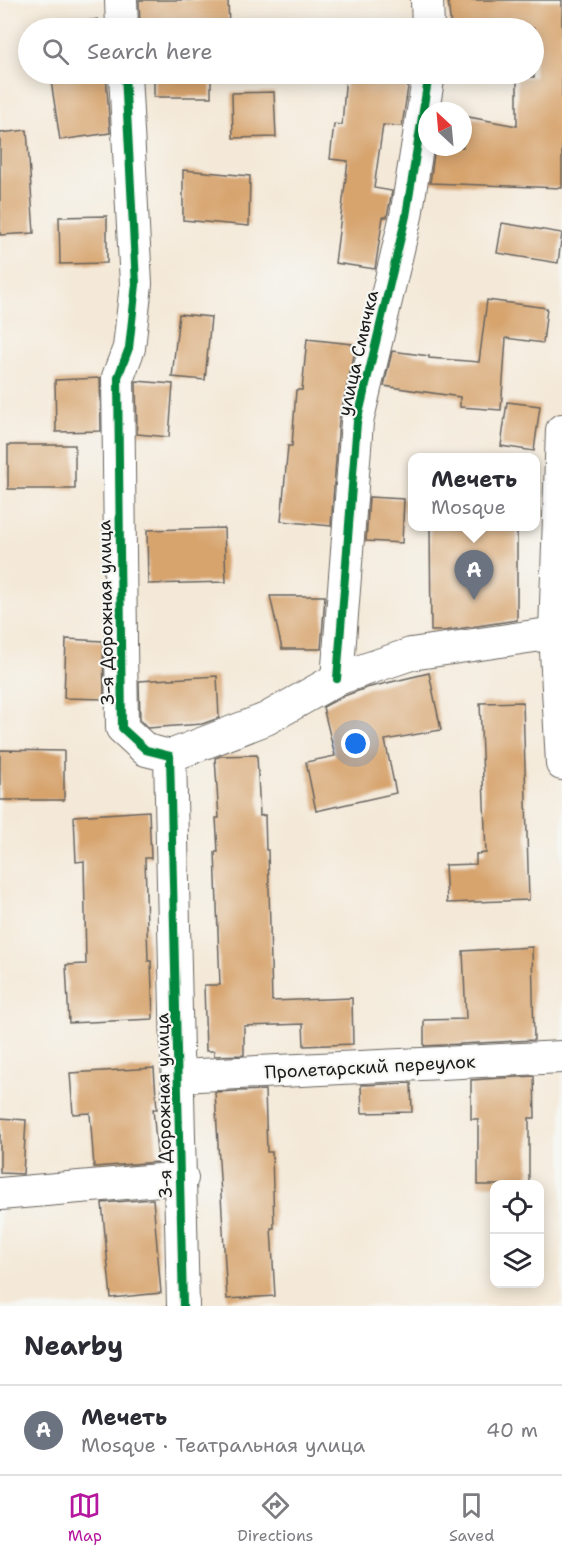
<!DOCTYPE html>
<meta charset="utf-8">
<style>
body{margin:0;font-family:"Shantell Sans",sans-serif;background:#f7f7f7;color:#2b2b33}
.controls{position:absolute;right:18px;bottom:18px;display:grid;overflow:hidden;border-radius:12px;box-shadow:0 3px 15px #0003}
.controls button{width:54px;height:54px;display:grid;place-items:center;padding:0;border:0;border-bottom:2px solid #e1e1e2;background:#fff;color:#2b2b33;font:30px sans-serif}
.compass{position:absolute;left:418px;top:102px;width:54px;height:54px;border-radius:50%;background:#fff;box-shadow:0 3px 15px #0003;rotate:334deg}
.you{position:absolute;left:356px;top:744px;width:21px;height:21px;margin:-15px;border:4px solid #fff;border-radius:50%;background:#1a73e8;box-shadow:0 0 0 9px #1a73e833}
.badge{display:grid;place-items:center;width:39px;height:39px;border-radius:50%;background:#b5179e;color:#fff;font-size:20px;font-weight:700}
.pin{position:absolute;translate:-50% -50px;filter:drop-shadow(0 2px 3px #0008)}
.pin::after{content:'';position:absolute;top:32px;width:21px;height:18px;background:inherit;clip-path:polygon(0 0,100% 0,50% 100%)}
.popup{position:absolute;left:408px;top:453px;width:132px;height:78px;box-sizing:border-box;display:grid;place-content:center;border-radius:12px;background:#fff;filter:drop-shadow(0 2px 4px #0005);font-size:20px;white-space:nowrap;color:#7c7c81}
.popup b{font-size:22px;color:#2b2b33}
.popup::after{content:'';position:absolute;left:50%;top:100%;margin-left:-12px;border:12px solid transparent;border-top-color:#fff}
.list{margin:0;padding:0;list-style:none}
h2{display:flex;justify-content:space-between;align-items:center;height:78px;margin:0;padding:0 24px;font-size:26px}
h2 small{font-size:20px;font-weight:400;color:#7c7c81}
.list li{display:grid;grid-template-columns:39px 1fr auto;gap:18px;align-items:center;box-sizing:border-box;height:90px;padding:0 24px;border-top:2px solid #e1e1e2}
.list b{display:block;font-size:22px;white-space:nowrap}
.list p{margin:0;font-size:20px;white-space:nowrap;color:#7c7c81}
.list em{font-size:20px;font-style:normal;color:#7c7c81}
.icon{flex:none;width:33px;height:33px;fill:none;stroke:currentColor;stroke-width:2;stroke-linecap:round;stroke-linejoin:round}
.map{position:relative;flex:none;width:562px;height:1306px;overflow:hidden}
.search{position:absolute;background:#fff;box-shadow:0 3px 15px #0003;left:18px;right:18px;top:18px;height:66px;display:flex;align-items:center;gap:15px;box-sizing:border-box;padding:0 21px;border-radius:33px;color:#7c7c81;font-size:22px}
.sheet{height:168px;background:#fff}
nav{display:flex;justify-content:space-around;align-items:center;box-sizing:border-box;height:84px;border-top:2px solid #e1e1e2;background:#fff;font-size:16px;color:#7c7c81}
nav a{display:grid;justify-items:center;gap:3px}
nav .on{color:#b5179e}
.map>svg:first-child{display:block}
.building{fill:#d7a46e}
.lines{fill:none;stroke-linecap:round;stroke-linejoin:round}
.minor-casing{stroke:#68645e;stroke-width:34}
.minor{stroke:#fff;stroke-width:32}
.cycleway-casing{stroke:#f6f6f2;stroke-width:11}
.cycleway{stroke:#00873e;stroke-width:8}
.labels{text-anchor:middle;stroke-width:4.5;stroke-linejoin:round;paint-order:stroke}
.street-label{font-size:18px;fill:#1c1c1c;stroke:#f6f6f2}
</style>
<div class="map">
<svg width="562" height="1306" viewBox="0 0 562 1306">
<rect width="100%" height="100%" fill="#f6f6f2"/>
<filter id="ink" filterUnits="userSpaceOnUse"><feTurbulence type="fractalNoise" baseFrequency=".0167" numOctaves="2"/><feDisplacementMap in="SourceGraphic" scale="12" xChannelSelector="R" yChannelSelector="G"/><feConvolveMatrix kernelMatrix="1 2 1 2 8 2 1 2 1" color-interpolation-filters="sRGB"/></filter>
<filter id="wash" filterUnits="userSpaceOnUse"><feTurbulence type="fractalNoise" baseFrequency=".008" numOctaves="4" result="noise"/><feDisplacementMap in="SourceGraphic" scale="24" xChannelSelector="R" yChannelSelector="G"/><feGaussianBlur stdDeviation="1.35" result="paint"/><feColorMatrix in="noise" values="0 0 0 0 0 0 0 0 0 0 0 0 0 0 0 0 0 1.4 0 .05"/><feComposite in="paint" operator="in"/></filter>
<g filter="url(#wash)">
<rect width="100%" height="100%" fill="#f4e9d8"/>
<g id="blocks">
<!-- building -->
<g class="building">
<path d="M139,0h89l1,28h-89z"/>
<path d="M448,0h114v188l-132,-5 5,-36h28v-31l54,10v-49h17v-49h-83z"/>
<path d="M98,19l2,9h-56v-1z"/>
<path d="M50,74h56l4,59 -50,7z"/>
<rect x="154" y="74" width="57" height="23"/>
<path d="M346,74h64l-8,52 -19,-1 -9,63 18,3 -5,26h-4l-8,52 -40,-6 13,-102 -18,-2 4,-35 8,1z"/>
<path d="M274,92l2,45 -43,1 -1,-45z"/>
<path d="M27,130l7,103 -34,2v-102z"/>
<path d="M183,170l67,6 -1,50 -66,-6z"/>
<path d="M107,216v47l-47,1 -1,-47z"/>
<path d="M502,223l60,10 -4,30 -61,-10z"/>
<path d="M487,300l60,8 -4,35 -37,-5 -5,72 -41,-3v-10l-76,-11 8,-35 37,5v2l50,4z"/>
<path d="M179,314l32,3 -6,63 -33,-3z"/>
<path d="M307,339l45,5v2l4,1 -17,73 -8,106 -50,-5 7,-75h4l4,-56h6z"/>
<path d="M100,378l1,53 -45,1 -1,-52z"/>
<path d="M136,381l37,3 -4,53 -32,-3z"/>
<path d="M507,402l33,4 -6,45 -33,-5z"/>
<rect x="8" y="445" width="67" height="44"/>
<path d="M369,497l35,2 -2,44 -36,-2z"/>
<path d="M430,526h87v94l-73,11h-13z"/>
<path d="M224,528l2,54 -78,2 -1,-54z"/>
<path d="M270,596h55l-4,53h-39z"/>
<path d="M66,639l37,2 1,58 -40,-1z"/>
<path d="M429,673l12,57 -56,10 11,53 -80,18 -10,-49 29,-6 -12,-49 21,-11 22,-8z"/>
<path d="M217,676l2,42 -17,6 -54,4 -8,-8 -1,-39z"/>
<path d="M523,702l6,198 -82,3 -2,-38 31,-1v-10l10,-1 -6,-150z"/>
<path d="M0,750l64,1v49h-64z"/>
<path d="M257,755l3,61 5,-1 1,35h2l4,151 80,-3 1,46 -49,2 -1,-22 -59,2v29l-30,1v-5h-8l-2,-66h16l-5,-133h3l-2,-34h3l-4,-60 6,-2z"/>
<path d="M149,811l2,47h-6l3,103h3l2,58 -84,4 -3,-58 20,-1 -2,-103 -8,1 -2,-46z"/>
<path d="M532,947l2,93 -110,6v-26l42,-1 -3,-68z"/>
<path d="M154,1068l3,41h-4l5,53 -64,5 -4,-54 -17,1 -3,-41z"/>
<path d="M534,1076l1,42h-6v67h-51v-66h-7v-39z"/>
<path d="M411,1083l1,29 -50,1 -1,-28z"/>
<path d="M265,1090l2,62h5l2,76h-3l4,68 -48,3 -12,-207z"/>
<path d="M0,1118l26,2 -3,54 -23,-1z"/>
<path d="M153,1199l8,94 -50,5 -9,-95z"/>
</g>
</g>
</g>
<g filter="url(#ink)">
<use href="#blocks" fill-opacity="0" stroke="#68645e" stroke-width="1.5"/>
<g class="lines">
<!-- minor casing -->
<g class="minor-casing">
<g id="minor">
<path d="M121,0l1,28"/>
<path d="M427,0l1,28"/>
<path d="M125,74l11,210 -7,64 -11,29 4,351 24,22 24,6 13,550"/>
<path d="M562,430l-7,202 7,132"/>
<path d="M337,679l20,-257 49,-206 23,-142"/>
<path d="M170,756l96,-37 71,-40 74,-25 151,-22"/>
<path d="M179,1076l383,-19"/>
<path d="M0,1194l182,-16"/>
</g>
</g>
<!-- minor -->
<use href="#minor" class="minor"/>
<!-- cycleway casing -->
<g class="cycleway-casing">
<g id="cycleway">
<path d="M125,74l11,210 -7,64 -11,29 4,351 24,22 24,6 13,550"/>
<path d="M337,679l20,-257 49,-206 23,-142"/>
</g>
</g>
<!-- cycleway -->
<use href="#cycleway" class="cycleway"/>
</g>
</g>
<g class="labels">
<!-- street labels -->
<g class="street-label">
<text transform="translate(358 353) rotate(-77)" y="6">улица Смычка</text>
<text transform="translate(106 613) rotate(-91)" y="6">3-я Дорожная улица</text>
<text transform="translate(370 1067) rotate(-3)" y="6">Пролетарский переулок</text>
<text transform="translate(164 1106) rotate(-91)" y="6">3-я Дорожная улица</text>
</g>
</g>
</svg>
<div class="controls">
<button><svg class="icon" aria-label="locate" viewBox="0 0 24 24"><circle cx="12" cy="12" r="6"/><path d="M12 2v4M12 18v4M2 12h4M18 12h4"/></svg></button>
<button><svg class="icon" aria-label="layers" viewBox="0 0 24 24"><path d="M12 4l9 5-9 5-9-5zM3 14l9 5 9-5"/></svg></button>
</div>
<svg class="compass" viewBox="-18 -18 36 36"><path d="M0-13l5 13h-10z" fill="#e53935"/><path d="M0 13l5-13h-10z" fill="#7c7c81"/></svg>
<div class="you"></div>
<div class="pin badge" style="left:474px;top:600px;background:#6b7280">A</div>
<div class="popup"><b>Мечеть</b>Mosque</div>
<div class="search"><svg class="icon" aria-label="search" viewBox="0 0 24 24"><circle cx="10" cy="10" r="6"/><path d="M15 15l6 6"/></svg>Search here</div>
</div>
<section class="sheet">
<h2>Nearby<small></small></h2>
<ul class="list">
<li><span class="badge" style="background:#6b7280">A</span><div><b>Мечеть</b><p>Mosque · Театральная улица</p></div><em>40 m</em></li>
</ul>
</section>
<nav>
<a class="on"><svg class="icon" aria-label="map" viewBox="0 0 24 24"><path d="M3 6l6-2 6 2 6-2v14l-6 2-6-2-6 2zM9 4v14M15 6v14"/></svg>Map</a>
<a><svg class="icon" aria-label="directions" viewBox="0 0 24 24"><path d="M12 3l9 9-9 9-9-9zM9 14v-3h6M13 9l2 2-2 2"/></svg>Directions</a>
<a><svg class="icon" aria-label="saved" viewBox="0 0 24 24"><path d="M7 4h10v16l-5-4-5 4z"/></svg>Saved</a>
</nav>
